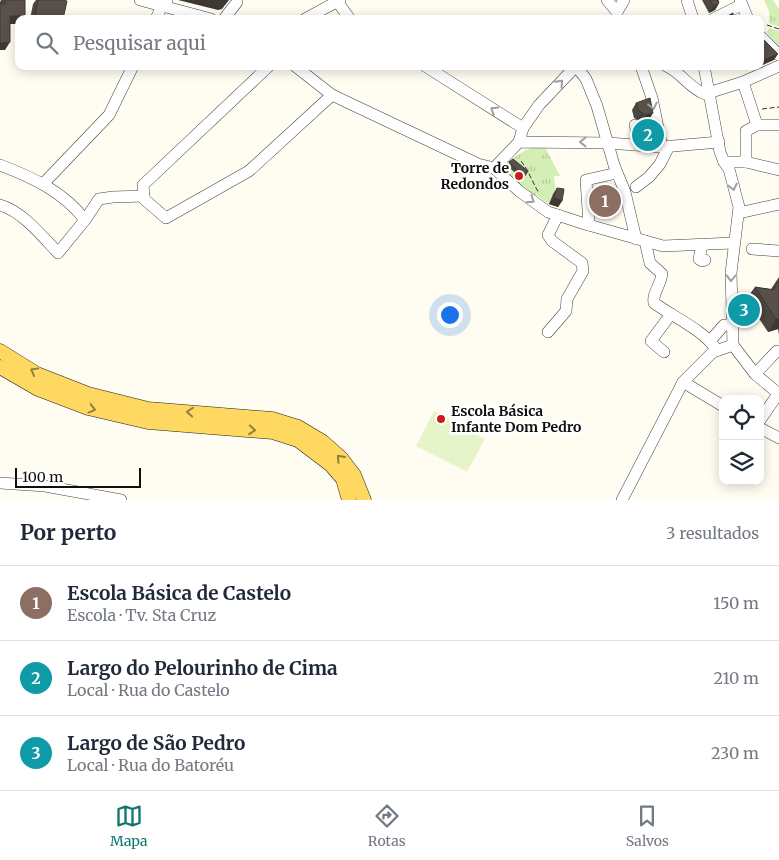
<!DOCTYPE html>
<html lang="pt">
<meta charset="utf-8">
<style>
body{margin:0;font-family:Merriweather,serif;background:#f6f6f7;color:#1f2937}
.controls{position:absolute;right:15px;bottom:15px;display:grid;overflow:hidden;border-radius:10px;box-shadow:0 2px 12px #0003}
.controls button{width:45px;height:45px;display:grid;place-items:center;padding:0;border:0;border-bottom:1px solid #e0e1e3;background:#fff;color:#1f2937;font:25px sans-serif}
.scale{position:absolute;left:15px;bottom:12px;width:126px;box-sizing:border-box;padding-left:5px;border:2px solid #0f0f0f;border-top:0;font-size:14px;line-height:18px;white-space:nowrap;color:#0f0f0f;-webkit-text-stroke:4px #fff;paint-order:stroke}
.you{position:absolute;left:449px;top:314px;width:18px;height:18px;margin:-12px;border:4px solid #fff;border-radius:50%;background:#1a73e8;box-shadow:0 0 0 8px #1a73e833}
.badge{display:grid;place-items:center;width:32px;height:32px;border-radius:50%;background:#0f766e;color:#fff;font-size:16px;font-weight:700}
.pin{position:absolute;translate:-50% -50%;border:2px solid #fff;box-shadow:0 1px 5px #0006}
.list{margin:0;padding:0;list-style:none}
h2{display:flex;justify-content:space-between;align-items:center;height:65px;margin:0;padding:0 20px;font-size:21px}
h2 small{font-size:16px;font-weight:400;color:#747a83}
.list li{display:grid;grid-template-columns:32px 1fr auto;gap:15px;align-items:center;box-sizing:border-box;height:75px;padding:0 20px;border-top:1px solid #e0e1e3}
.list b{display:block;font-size:19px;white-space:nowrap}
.list p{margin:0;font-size:16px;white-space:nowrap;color:#747a83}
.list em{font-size:16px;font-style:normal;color:#747a83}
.icon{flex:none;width:28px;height:28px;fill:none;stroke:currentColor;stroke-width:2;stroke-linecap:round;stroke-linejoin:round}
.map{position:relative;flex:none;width:779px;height:500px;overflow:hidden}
.search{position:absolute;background:#fff;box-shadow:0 2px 12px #0003;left:15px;right:15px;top:15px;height:55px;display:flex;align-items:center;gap:12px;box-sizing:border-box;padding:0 18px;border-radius:10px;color:#747a83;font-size:19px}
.sheet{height:290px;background:#fff}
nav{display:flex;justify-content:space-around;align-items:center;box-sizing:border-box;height:70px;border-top:1px solid #e0e1e3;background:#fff;font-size:14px;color:#747a83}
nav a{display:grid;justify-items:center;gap:2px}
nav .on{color:#0f766e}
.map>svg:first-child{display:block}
.grass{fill:url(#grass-tufts)}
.pitch{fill:#e6f5c9}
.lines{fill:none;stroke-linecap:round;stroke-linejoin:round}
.minor-casing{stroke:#424242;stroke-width:12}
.major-casing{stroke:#202020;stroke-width:15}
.path{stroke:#313131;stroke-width:1;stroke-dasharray:5 2.5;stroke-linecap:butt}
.minor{stroke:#fff;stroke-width:11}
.major{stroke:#ffd861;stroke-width:14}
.wall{fill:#4d4540}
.shaded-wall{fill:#3e3834}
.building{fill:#59504a;stroke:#3e3834}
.oneway{stroke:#9f9f9f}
.oneway2{stroke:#937e3c}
.poi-dot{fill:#cf1720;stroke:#fff;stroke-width:2}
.labels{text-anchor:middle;stroke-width:5;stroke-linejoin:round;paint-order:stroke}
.poi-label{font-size:14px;font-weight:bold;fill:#0f0f0f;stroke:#fff;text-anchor:end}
</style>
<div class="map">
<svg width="779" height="500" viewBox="0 0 779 500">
<defs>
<pattern id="grass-tufts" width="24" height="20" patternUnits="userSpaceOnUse" patternTransform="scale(1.25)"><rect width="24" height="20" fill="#d3efb6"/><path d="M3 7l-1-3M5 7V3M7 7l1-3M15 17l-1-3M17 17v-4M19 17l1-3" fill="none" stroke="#b4cc9b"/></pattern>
</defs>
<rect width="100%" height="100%" fill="#fffcf1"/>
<!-- grass -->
<g class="grass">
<path d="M764,0h9l6,9v18l-10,-4v-12z"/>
<path d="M769,28l10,3v16l-12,-14z"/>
<path d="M544,145l16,31h-6l2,19 -3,-1 -4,10 -13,-9 -1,1 -26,-21 -3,-4 1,-6c10,-12 21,-17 37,-20z"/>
</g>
<!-- pitch -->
<path class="pitch" d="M434,411l51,28 -18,33 -51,-26z"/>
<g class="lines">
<!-- minor casing -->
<g class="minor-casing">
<g id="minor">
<path d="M140,0l71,19"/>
<path d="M336,0l14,19"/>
<path d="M607,0l10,12"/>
<path d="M687,0l6,19"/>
<path d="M740,0l8,19"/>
<path d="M156,19l6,-14 5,-4"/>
<path d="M224,19l13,-17v-2"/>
<path d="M305,19l35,-19"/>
<path d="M617,19v-7l7,-12"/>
<path d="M713,19l28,-14"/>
<path d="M760,36l19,19"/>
<path d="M269,66l-126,119 1,14 22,19 83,-47 83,-76"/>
<path d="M295,66l37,29 146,69 16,4 25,23 29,21 37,12 78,22 70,-3"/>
<path d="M425,66l98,62 -4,14"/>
<path d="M576,66l10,13 11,27 17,59 11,27 11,47"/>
<path d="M641,66l11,32 10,49"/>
<path d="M666,66c15,6 23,22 39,28l38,-12 36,-16"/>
<path d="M704,66l16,86 4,10 5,7 10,38 -8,66 2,72 22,29 24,20"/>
<path d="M743,82l14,43"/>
<path d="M635,125l5,19"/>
<path d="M523,128l16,-23 37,-39"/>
<path d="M724,162h22l33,8"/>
<path d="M746,162v-31l11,-6h22"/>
<path d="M0,165c32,12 64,27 85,55l-27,33c-15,-16 -36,-42 -58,-48"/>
<path d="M494,168l25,-26 89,1 54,4 57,-5"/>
<path d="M43,184l66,-69 24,-49"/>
<path d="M636,187l13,-10 11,-13 9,-18"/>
<path d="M739,213l40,-9"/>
<path d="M85,220l14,-21 14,-2 31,-1"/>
<path d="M589,225l-3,-45 31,-7"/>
<path d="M645,241l5,22 12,11c-1,10 -10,20 -8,29 21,15 48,26 63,47"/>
<path d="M702,245l-3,14 3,2 3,-1"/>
<path d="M752,249l27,2"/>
<path d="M548,332l18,-21 1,-12 16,-28 -1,-8 -30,-22 -4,-6 10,-20"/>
<path d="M710,341l14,-16h8"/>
<path d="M664,352l-13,-11 20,-27"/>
<path d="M755,374l22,-23h2"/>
<path d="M683,382l40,24"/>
<path d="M760,420l18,-26"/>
<path d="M760,428l19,10"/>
<path d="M0,483l45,3 76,14"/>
<path d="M622,500l61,-118 30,-30 20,-7"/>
</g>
</g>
<!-- major casing -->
<g class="major-casing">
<g id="major">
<path d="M0,351l37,23 51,20 60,15 124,10 26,8 25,15 18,16 13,17 10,25"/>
<path d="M0,367l38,22 50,19 60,14 125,10 25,8 33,25 12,14 6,21"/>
</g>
</g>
<!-- path -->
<g class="path">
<path d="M767,25l12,4"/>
<path d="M762,109l17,-2"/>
<path d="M521,161c8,10 11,21 18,32"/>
</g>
<!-- minor -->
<use href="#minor" class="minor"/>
<!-- major -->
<use href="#major" class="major"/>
</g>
<!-- wall -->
<g class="wall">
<path d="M1,0h24l-6,24h-9l-5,26h-5v-48z"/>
<path d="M36,0h25l2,19h-33l3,-15z"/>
<path d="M702,0h16l1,3 -4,7 -6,3z"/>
<path d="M636,103l17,10 -4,6 -7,3 -8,-4 -2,-8z"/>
<path d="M509,162l19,9 -6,9 -15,-15z"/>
<path d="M557,188l5,13 -4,6 -9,-3 4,-10z"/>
<path d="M779,277v58l-1,-6 -10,3 -22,-33 9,-12 16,2z"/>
</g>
<!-- shaded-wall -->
<g class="shaded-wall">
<path d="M178,0h51l-7,9 -4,1z"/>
<path d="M719,3l-4,7 -6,3 5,-7z"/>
<path d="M35,15l18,4h-21z"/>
<path d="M10,16h15l-2,3h-4v5h-15z"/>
<path d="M10,42l-5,8h-5v-7z"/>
<path d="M778,54l-4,6 -14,6v-6z"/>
<path d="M653,113l-4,6 -7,3 4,-7z"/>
<path d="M554,197l8,4 -4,6 -9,-3z"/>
<path d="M776,319h3v8l-1,2 -10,3z"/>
</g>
<!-- building -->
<g class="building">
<path d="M5,0h20v16h-15v26l-10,1v-39h5z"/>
<path d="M38,0h23l6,1 -4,18h-10l-18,-4z"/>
<path d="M710,0h8l1,3 -5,3z"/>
<path d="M733,13v6h-11z"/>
<path d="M760,36l18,18 -14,6h-4z"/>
<path d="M650,98l3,15 -7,2 -7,-4 -3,-8z"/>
<path d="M513,159l15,12 -4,6 -15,-15z"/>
<path d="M557,188l7,1 -2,12 -8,-4z"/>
<path d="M777,283h2v36h-3l-21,-32 19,3z"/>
</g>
<!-- one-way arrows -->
<defs><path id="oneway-chevron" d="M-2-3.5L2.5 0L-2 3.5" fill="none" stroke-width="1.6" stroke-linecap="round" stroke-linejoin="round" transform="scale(1.25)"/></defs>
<g class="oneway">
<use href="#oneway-chevron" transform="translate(560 83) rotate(-47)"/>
<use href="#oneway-chevron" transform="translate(653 106) rotate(78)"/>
<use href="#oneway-chevron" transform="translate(494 110) rotate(-148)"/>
<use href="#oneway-chevron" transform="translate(583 142) rotate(-180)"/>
<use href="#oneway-chevron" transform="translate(733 187) rotate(77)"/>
<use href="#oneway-chevron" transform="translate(531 200) rotate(35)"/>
<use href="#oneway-chevron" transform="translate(731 278) rotate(91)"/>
</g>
<g class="oneway2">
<use href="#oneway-chevron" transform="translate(34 371) rotate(-151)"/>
<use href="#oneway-chevron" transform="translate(92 409) rotate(15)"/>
<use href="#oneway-chevron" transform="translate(190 412) rotate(-175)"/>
<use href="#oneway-chevron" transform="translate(252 430) rotate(5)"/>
<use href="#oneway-chevron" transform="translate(340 458) rotate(-132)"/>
</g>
<!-- markers -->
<g class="poi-dot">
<circle cx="519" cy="176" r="5"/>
<circle cx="441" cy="419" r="5"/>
</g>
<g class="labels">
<!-- poi labels -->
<g class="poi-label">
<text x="509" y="173">Torre de<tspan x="509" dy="16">Redondos</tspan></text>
<text x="451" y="416" text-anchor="start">Escola Básica<tspan x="451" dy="16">Infante Dom Pedro</tspan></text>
</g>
</g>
</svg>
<div class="controls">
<button><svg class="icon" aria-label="locate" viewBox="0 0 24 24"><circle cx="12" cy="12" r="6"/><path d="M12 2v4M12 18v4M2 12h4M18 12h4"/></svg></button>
<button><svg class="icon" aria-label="layers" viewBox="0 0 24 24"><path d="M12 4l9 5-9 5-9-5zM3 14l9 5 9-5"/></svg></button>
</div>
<div class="scale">100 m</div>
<div class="you"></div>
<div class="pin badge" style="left:605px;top:201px;background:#8d6e63">1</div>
<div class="pin badge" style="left:648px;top:135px;background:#0f9aa8">2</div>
<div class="pin badge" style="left:744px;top:310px;background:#0f9aa8">3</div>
<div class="search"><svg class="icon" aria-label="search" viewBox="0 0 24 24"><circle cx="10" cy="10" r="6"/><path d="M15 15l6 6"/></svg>Pesquisar aqui</div>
</div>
<section class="sheet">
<h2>Por perto<small>3 resultados</small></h2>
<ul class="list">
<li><span class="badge" style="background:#8d6e63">1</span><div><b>Escola Básica de Castelo</b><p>Escola · Tv. Sta Cruz</p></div><em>150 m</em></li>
<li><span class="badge" style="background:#0f9aa8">2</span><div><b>Largo do Pelourinho de Cima</b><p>Local · Rua do Castelo</p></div><em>210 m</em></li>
<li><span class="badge" style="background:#0f9aa8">3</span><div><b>Largo de São Pedro</b><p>Local · Rua do Batoréu</p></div><em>230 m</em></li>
</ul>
</section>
<nav>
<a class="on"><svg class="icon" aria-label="map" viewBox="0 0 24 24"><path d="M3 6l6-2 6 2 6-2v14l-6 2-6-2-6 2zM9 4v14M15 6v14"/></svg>Mapa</a>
<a><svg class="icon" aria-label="directions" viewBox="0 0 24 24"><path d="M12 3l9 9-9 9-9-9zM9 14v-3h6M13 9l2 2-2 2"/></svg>Rotas</a>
<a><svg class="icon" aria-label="saved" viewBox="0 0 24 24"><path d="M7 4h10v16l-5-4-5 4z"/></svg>Salvos</a>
</nav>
